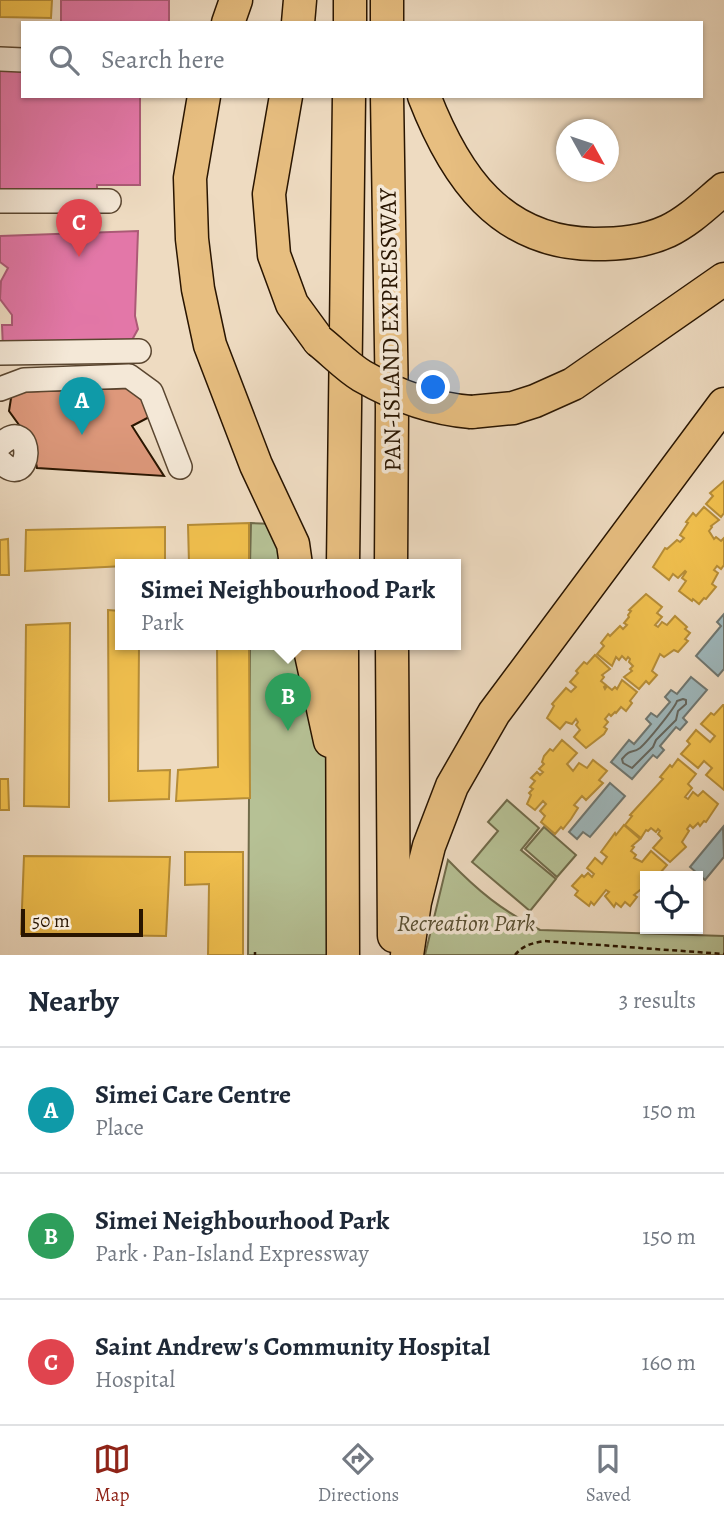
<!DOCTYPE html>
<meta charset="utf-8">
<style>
body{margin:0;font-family:Alegreya,serif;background:#f2f2f3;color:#1f2937}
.controls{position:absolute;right:21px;bottom:21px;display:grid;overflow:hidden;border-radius:0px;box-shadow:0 2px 5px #0004}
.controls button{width:63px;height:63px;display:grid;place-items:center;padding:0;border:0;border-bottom:2px solid #e0e1e3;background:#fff;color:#1f2937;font:35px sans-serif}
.compass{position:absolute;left:556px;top:119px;width:63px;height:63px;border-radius:50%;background:#fff;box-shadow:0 2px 5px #0004;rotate:130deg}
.scale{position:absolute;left:21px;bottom:18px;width:122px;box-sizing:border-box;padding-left:7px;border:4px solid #291500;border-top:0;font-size:19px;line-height:24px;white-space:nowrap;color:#291500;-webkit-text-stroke:5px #f4e8d7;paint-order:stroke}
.you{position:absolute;left:434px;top:388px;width:24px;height:24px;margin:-18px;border:5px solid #fff;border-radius:50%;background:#1a73e8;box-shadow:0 0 0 10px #1a73e833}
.badge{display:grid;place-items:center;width:46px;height:46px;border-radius:50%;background:#8f2418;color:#fff;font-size:23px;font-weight:700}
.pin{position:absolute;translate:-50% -58px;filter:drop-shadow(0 2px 4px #0008)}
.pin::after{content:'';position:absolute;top:37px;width:24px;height:21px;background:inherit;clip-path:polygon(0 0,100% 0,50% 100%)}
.popup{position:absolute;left:115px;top:559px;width:346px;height:91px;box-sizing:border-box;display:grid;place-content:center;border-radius:0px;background:#fff;filter:drop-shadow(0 2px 5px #0005);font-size:23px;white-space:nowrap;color:#747a83}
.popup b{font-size:26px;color:#1f2937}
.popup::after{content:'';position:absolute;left:50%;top:100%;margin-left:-14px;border:14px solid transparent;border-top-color:#fff}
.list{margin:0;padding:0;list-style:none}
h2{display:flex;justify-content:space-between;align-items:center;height:91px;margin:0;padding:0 28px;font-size:30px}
h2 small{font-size:23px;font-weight:400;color:#747a83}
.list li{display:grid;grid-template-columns:46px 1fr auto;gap:21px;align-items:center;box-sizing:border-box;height:126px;padding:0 28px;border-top:2px solid #e0e1e3}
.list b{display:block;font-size:26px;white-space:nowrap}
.list p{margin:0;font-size:23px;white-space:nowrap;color:#747a83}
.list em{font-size:23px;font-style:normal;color:#747a83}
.icon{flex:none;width:38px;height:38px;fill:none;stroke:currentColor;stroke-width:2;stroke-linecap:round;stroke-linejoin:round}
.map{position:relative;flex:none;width:724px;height:955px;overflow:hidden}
.search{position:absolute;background:#fff;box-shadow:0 2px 5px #0004;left:21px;right:21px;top:21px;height:77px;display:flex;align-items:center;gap:18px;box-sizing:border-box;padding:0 24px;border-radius:0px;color:#747a83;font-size:26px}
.sheet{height:469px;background:#fff}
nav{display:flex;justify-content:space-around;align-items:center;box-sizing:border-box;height:98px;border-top:2px solid #e0e1e3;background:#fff;font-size:19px;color:#747a83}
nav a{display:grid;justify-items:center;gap:4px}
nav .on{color:#8f2418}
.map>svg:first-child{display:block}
.green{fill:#b6c195;stroke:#706b4a;stroke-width:2}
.water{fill:#9eb8bd;stroke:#6f7771;stroke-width:2}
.homes{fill:#f2c14e;stroke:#b68d37;stroke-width:2}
.health{fill:#e377a8;stroke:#ab5a76;stroke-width:2}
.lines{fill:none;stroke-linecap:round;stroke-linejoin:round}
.shore{stroke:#64665e;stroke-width:2}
.building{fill:#dd987b;stroke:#291500;stroke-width:2}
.minor-casing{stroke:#5a4630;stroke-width:26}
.highway-casing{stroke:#291500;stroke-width:35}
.path{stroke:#291500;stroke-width:2.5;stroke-dasharray:5 3.5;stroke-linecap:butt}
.minor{stroke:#f4e8d7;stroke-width:23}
.highway{stroke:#e7be80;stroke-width:32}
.highway-bridge-casing{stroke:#291500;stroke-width:35;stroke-linecap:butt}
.highway-bridge{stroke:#e7be80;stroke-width:32}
.labels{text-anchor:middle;stroke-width:7;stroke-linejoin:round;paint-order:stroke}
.street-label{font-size:24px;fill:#291500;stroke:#f4e8d7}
.park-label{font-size:24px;font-style:italic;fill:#5a5134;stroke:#f4e8d7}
</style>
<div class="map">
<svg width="724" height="955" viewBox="0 0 724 955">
<rect width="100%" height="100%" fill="#eedbc1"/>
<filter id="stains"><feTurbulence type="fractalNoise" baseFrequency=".00286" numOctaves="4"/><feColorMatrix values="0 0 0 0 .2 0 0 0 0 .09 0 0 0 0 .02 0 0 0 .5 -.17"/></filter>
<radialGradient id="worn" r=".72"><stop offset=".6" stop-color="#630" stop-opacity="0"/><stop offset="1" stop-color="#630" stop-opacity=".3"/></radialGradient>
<!-- green -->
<g class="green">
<path d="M251,523l23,1 12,41h-36z"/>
<path d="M250,645h58l22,99 11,211h-93z"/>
<path d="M507,800l32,28 -18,22 35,29 -26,32 -58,-49 26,-31 -10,-9z"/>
<path d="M544,827l32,28 -19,22 -32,-28z"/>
<path d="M448,860c30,31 53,50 92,70l184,6v19h-299z"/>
</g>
<!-- water -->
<g class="water">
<path d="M724,614v55l-6,7 -22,-20 25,-30 -4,-4z"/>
<path d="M691,677l16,13 -24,28 4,4 -7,8 -4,-3 -16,19 4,4 -7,8 -4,-3 -21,24 -21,-17 18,-22 5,4 17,-20 -5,-5 5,-6 6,4 13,-15 -5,-5 6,-7 6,4z"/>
<path d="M610,783l15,13 -35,41 -7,-5 -6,7 -8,-7z"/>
<path d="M723,827l1,30 -19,23 -15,-13z"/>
</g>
<!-- homes -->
<g class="homes">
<path d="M0,0h52l-1,18 -51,-1z"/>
<path d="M724,481v32l-3,4 -15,-13 7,-8 -3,-3z"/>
<path d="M704,507l15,13 -8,6 1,1 -3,4 5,8 2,-2 5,4 3,-3v27l-3,4 -4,-3 -3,4 4,3 -6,11 4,3 -10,12 -2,-1 -5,6 -6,-5 -1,2 -13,-10 7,-10 -4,-3 4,-6 -1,-1 -7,7 -5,-4 -4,6 -16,-13 12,-19 2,1 10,-9 3,2 4,-4 -4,-3 8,-12 -2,-1 7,-9 3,3z"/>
<path d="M249,523v42h-32v-3l-28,2 -1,-39z"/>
<path d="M165,527v37l-140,7 1,-41z"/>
<path d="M8,539l1,36h-9v-35z"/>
<path d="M646,594l16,13 -5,6 5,4 -7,8 3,2 4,-5 5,3 8,-9 12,11 -2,2 5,4 -5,6 3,2 -10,11 -4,-2 -10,7 -4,-3 -8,17 5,4 -8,9 -3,-3 -7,8 -15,-12 8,-6 -2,-2 3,-3 -4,-4 1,-3 -2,-2 -2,3 -4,-4 -3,4 -3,-3 -4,9 -15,-12 7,-8 -3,-3 7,-9 2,2 10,-10 3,3 4,-4 -3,-2 5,-6 -1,-2 3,-4 -2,-1z"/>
<path d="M108,610l12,1v34h19l-1,126 32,-1 -1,29 -60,2z"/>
<path d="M70,623l-1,184 -45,-1 2,-181z"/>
<path d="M217,645h32l1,153 -74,3 2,-31 40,-3z"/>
<path d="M595,655l15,14 -8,6 2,2 -3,4 5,4 -2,2 1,2 2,-3 5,4 3,-3 2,2 5,-9 15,12 -7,9 2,2 -6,8 -5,-4 -5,6 -1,-1 -4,4 -2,-2 -4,5 3,3 -4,5 3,2 -3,5 -18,14 -12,-11 6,-7 -4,-5 2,-3 -2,-3 -4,5 -6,-2 -6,7 -13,-11 7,-12 -2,-2 14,-16 5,4 5,-5 -6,-5 8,-9 -2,-2 8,-9 3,2z"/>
<path d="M723,705h1v85l-18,-15 6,-7 -8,-7 -6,7 -17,-14 9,-10 -3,-3 9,-11 14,12 5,-6 -14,-12 10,-11 3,2z"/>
<path d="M562,740l15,13 -10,11 6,7 6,-8 8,5 6,-8 14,11 -8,9 4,3 -17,17 -4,-4 -8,9 4,3 -7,11 -8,10 -2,-2 -6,7 -14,-12 4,-6 -5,-5 6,-7 -3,-3 -8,9 -8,-6 4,-9 -2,-2 4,-4 -3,-2 5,-6 -4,-3 6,-6 3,3 3,-3 -4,-3 5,-5 -2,-2 2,-6 6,-7 3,2z"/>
<path d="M678,759l18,15 -8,10 4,4 -7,9 3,2 5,-7 5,4 5,-5 15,13 -12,18 -2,-1 -4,5 -2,-3 -5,5 -3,-3 -3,4 2,2 -7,11 4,5 -16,15 -17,-14 9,-10 -4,-4 2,-3 -2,-2 -2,3 -5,-4 -3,3 -2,-1 -5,8 -16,-13 7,-9 -2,-1 33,-36 -3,-2 10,-12 2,2z"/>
<path d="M0,779h8l1,31h-9z"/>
<path d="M624,825l16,14 -8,7 2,1 -3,4 5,4 -2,3 8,4 9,-11 16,14 -7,8 2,2 -17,1v10l-11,9 3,2 -7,9 -5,-4 -4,5 -5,-4 -2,4 -9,-11 4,-4 -3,-2 -12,15 -3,-3 -2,4 -14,-11 3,-4 -6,-5 10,-11 2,2 4,-4 4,4 2,-3 -7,-6 8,-10 7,6 5,-7 -6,-5 14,-19 1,2z"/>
<path d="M185,852h58v103h-35l1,-71 -24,1z"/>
<path d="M24,856l146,1 -4,79 -145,-2z"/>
</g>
<!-- health -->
<g class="health">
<rect x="61" y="0" width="108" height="23"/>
<path d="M0,71h23v25h127l-10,1v88h-43v12h-97z"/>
<path d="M138,231l-3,85 3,13 -6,11 -18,3 -4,-3 -44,2 -63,7 -1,-24h10v-10l-12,-16 1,-18 7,-13 -8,-6v-26z"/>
</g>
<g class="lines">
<!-- shore -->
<path class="shore" d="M683,699l3,1v4l-8,7 -2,9 -20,20 -3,7 -21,21 -9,-5 -1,-4c9,-11 10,-5 18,-11 7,-6 35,-40 37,-47z"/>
</g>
<!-- building -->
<path class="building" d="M129,388l28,25 -25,13 32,50 -127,-8 -5,-25 -23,-32 3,-19z"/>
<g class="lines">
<!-- minor casing -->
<g class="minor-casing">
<g id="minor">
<path d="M0,59l23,1"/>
<path d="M0,201h109"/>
<path d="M0,353l139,-2"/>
<path d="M0,389l24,-9 105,-4 22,16 29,75"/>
<path d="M0,445c36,-33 33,50 0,16"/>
</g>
</g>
<!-- highway casing -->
<g class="highway-casing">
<g id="highway">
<path d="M387,0v23"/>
<path d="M228,23l8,-23"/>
<path d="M298,23l2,-23"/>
<path d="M350,23v-23"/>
<path d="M204,96l-14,82 2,61 6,50 12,56 46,120 37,79 3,21"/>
<path d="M286,96l-17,98 5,61 18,49 27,37"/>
<path d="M387,96l5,313 -1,156"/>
<path d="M424,96c31,80 76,147 170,148 26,0 50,-2 74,-13 21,-10 38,-27 56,-42"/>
<path d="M471,412l42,-4 22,-7 38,-17 151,-105"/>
<path d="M343,565l6,-469"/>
<path d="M309,645l21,96"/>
<path d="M342,645l1,310"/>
<path d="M392,645l2,291"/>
<path d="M407,955l8,-53 14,-56 23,-60 42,-73 230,-309"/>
</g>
</g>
<!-- path -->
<g class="path">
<path d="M255,955v-3"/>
<path d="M515,955c8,-10 18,-12 29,-14l180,13"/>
</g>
<!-- minor -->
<use href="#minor" class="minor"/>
<!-- highway -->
<use href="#highway" class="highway"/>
<!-- highway-bridge casing -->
<g class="highway-bridge-casing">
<path id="highway-bridge" d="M319,341c14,11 28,26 43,35 33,19 71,33 109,36"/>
</g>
<!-- highway-bridge -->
<use href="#highway-bridge" class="highway-bridge"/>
</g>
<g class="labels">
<!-- street labels -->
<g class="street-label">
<text transform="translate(390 330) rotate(-91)" y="8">PAN-ISLAND EXPRESSWAY</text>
</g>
<!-- park labels -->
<g class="park-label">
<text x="466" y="931">Recreation Park</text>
</g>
</g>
<rect width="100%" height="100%" filter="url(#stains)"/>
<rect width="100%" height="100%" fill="url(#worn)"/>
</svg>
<div class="controls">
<button><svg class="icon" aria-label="locate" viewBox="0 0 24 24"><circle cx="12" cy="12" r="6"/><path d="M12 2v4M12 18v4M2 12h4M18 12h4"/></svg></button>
</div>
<svg class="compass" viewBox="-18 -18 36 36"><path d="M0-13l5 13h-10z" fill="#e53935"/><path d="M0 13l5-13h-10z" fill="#747a83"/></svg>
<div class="scale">50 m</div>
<div class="you"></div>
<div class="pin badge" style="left:82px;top:435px;background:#0f9aa8">A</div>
<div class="pin badge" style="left:288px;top:731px;background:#2e9e5b">B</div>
<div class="popup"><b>Simei Neighbourhood Park</b>Park</div>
<div class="pin badge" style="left:79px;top:257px;background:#e0444e">C</div>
<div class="search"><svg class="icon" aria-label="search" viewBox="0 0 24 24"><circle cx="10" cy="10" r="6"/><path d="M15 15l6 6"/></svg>Search here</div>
</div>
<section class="sheet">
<h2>Nearby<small>3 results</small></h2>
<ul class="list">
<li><span class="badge" style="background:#0f9aa8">A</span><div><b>Simei Care Centre</b><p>Place</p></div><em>150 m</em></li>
<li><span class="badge" style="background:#2e9e5b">B</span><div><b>Simei Neighbourhood Park</b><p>Park · Pan-Island Expressway</p></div><em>150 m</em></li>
<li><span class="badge" style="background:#e0444e">C</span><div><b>Saint Andrew's Community Hospital</b><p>Hospital</p></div><em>160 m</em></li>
</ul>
</section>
<nav>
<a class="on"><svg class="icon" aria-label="map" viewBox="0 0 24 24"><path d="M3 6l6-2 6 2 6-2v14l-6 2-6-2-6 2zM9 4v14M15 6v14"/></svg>Map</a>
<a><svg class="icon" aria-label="directions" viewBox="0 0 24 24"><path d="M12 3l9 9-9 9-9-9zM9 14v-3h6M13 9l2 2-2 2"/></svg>Directions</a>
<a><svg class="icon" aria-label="saved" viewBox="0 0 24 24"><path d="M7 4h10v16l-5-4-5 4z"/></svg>Saved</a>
</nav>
